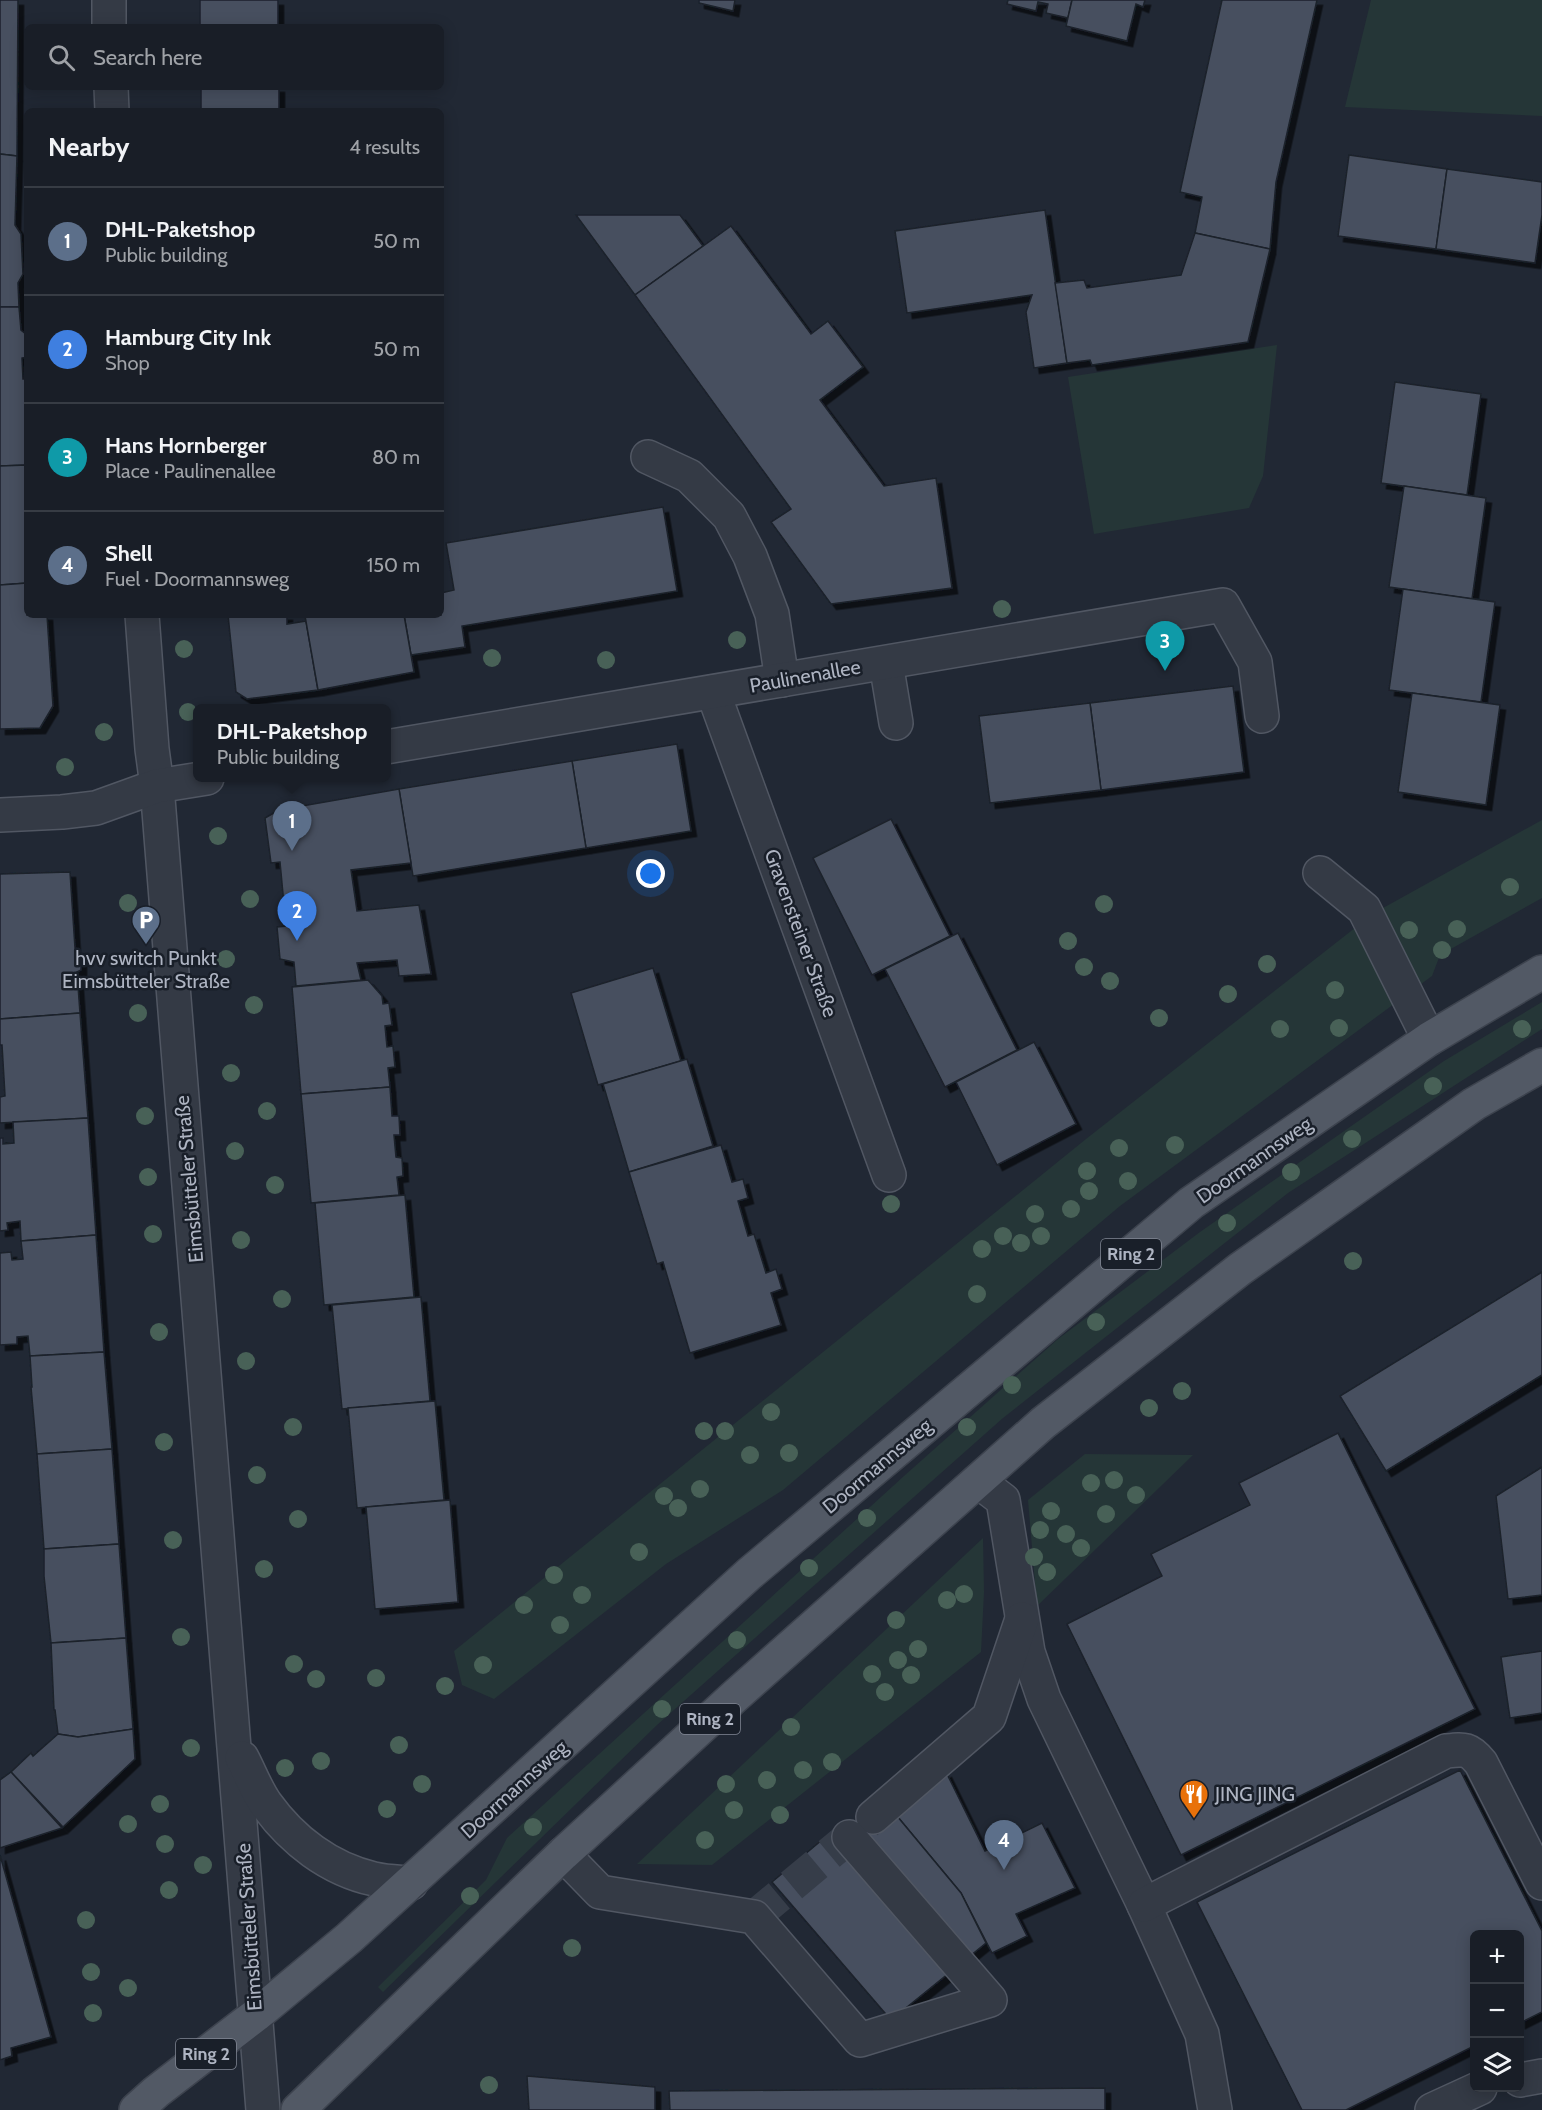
<!DOCTYPE html>
<meta charset="utf-8">
<style>
body{margin:0;font-family:Cabin,sans-serif;background:#262b33;color:#f1f3f6}
.controls{position:absolute;right:18px;bottom:18px;display:grid;overflow:hidden;border-radius:9px;box-shadow:0 3px 15px #0003}
.controls button{width:54px;height:54px;display:grid;place-items:center;padding:0;border:0;border-bottom:2px solid #373c44;background:#191e27;color:#f1f3f6;font:30px sans-serif}
.you{position:absolute;left:651px;top:874px;width:21px;height:21px;margin:-15px;border:4px solid #fff;border-radius:50%;background:#1a73e8;box-shadow:0 0 0 9px #1a73e833}
.badge{display:grid;place-items:center;width:39px;height:39px;border-radius:50%;background:#0b8043;color:#fff;font-size:20px;font-weight:700}
.pin{position:absolute;translate:-50% -50px;filter:drop-shadow(0 2px 3px #0008)}
.pin::after{content:'';position:absolute;top:32px;width:21px;height:18px;background:inherit;clip-path:polygon(0 0,100% 0,50% 100%)}
.popup{position:absolute;left:193px;top:704px;width:198px;height:78px;box-sizing:border-box;display:grid;place-content:center;border-radius:9px;background:#191e27;filter:drop-shadow(0 2px 4px #0005);font-size:20px;white-space:nowrap;color:#9fa2a7}
.popup b{font-size:22px;color:#f1f3f6}
.popup::after{content:'';position:absolute;left:50%;top:100%;margin-left:-12px;border:12px solid transparent;border-top-color:#191e27}
.list{margin:0;padding:0;list-style:none}
h2{display:flex;justify-content:space-between;align-items:center;height:78px;margin:0;padding:0 24px;font-size:26px}
h2 small{font-size:20px;font-weight:400;color:#9fa2a7}
.list li{display:grid;grid-template-columns:39px 1fr auto;gap:18px;align-items:center;box-sizing:border-box;height:108px;padding:0 24px;border-top:2px solid #373c44}
.list b{display:block;font-size:22px;white-space:nowrap}
.list p{margin:0;font-size:20px;white-space:nowrap;color:#9fa2a7}
.list em{font-size:20px;font-style:normal;color:#9fa2a7}
.icon{flex:none;width:33px;height:33px;fill:none;stroke:currentColor;stroke-width:2;stroke-linecap:round;stroke-linejoin:round}
.map{position:relative;flex:none;width:1542px;height:2110px;overflow:hidden}
.search{position:absolute;background:#191e27;box-shadow:0 3px 15px #0003;left:24px;top:24px;width:420px;height:66px;display:flex;align-items:center;gap:15px;box-sizing:border-box;padding:0 21px;border-radius:9px;color:#9fa2a7;font-size:22px}
.panel{position:absolute;background:#191e27;box-shadow:0 3px 15px #0003;left:24px;top:108px;width:420px;height:510px;border-radius:9px}
.map>svg:first-child{display:block}
.green{fill:#253637}
.building{fill:#474f5e;stroke:#1b212b;stroke-width:1.5;filter:url(#shadow)}
.lines{fill:none;stroke-linecap:round;stroke-linejoin:round}
.minor-tunnel{stroke:#363d49;stroke-width:33;stroke-dasharray:33 16;stroke-linecap:butt}
.minor-casing{stroke:#515763;stroke-width:36}
.major-casing{stroke:#3d434e;stroke-width:36}
.minor{stroke:#343a45;stroke-width:33}
.major{stroke:#525965;stroke-width:33}
.tree{fill:#486157}
.labels{text-anchor:middle;stroke-width:5;stroke-linejoin:round;paint-order:stroke}
.shield{fill:#191f29;stroke:#818794;stroke-width:1.5}
.shield-label{font-size:18px;font-weight:bold;fill:#aeb4c2}
.street-label{font-size:20px;fill:#aeb4c2;stroke:#191f29}
.poi-label{font-size:20px;fill:#aeb4c2;stroke:#191f29}
</style>
<div class="map">
<svg width="1542" height="2110" viewBox="0 0 1542 2110">
<defs>
<filter id="shadow"><feDropShadow dx="5.5" dy="5.5" stdDeviation="0" flood-color="#0009"/></filter>
</defs>
<rect width="100%" height="100%" fill="#212834"/>
<!-- green -->
<g class="green">
<path d="M1371,0h171v116l-197,-9z"/>
<path d="M1277,345l-14,131 -14,32 -155,26 -26,-157z"/>
<path d="M1542,820v78l-102,57 -8,21 -312,230 -337,284 -117,74 -172,135 -32,-14 -8,-34 632,-512 288,-226z"/>
<path d="M1542,1002v27l-254,164 -285,225 -346,307 -274,267 -5,-5 108,-107 21,-42 397,-362 154,-137 142,-107 244,-171z"/>
<path d="M1085,1454l108,1 -156,151 -9,-106z"/>
<path d="M983,1538l1,54 -3,60 -269,213 -75,-1z"/>
</g>
<!-- building -->
<g class="building">
<path d="M0,0h18l-1,156 -17,-2z"/>
<rect x="200" y="0" width="78" height="27"/>
<path d="M699,0h36l-2,11 -34,-8z"/>
<path d="M1008,0h64l-4,18 -22,-5 2,-9 -10,-2 -2,9 -29,-7z"/>
<path d="M1072,0h73l-2,7 -7,-3 -9,37 -61,-15z"/>
<path d="M1222,0h95l-41,182 -6,67 -75,-16 7,-36 -22,-5z"/>
<rect x="201" y="87" width="78" height="24"/>
<path d="M0,154l17,2 -2,69 6,9 2,40 -5,9 1,24h-19z"/>
<path d="M1349,155l98,14 -11,80 -98,-13z"/>
<path d="M1447,169l95,13v33l-7,48 -99,-14z"/>
<path d="M1045,210l22,153 -33,5 -8,-56 6,-17 -125,18 -12,-82z"/>
<path d="M576,215h104l23,31 -68,49z"/>
<path d="M731,226l80,108 17,-13 35,46 -43,33 64,86 52,-8 16,110 -121,16 -60,-82 20,-13 -156,-214z"/>
<path d="M1195,233l75,16 -22,93 -156,23 -2,-5 -23,3 -12,-80 29,-3 3,8 94,-13z"/>
<path d="M0,307h19l2,23 6,5v22l-5,1 1,21h4v86l-27,1z"/>
<path d="M1395,382l86,12 -14,101 -86,-12z"/>
<path d="M27,465v118l-27,2v-119z"/>
<path d="M1404,486l82,12 -14,101 -83,-12z"/>
<path d="M663,507l14,84 -215,35 3,21 -54,8 -7,-40h37v-22l13,-3 -8,-47z"/>
<path d="M27,583v32h20l6,91 -13,22 -40,1v-144z"/>
<path d="M1403,589l92,13 -14,100 -92,-12z"/>
<path d="M228,615h59v9l19,-3 12,69 -71,9 -11,-7z"/>
<path d="M404,615l10,57 -96,18 -13,-74z"/>
<path d="M1233,686l11,86 -143,18 -11,-87z"/>
<path d="M1412,693l88,12 -14,100 -88,-13z"/>
<path d="M1090,703l11,87 -111,13 -11,-87z"/>
<path d="M677,744l14,87 -105,17 -14,-87z"/>
<path d="M572,761l14,87 -173,28 -14,-87z"/>
<path d="M399,789l12,74 -60,7 6,41 62,-6 12,69 -32,2 -2,-16 -40,3 4,17 -65,6 -2,-24 -14,-3 -3,-32 9,-1 -6,-64 -9,1 -6,-45 14,-8z"/>
<path d="M891,819l59,117 -78,39 -59,-117z"/>
<path d="M70,872l5,76 6,2v20l-4,2 3,41 -80,6v-145z"/>
<path d="M958,933l59,117 -72,37 -60,-118z"/>
<path d="M653,968l28,93 -83,24 -27,-92z"/>
<path d="M368,980l14,16 1,8 6,-1 3,22 -7,1 2,21 6,-1 2,21 -7,1 2,19 -89,7 -9,-107z"/>
<path d="M80,1013l8,105 -88,5v-26l5,-1 -3,-51h-2v-26z"/>
<path d="M1034,1042l42,82 -79,41 -41,-83z"/>
<path d="M687,1059l26,87 -84,26 -26,-88z"/>
<path d="M390,1087l2,29h7l1,19h-6l2,22 6,1 1,18 -6,1 2,18 -88,8 -10,-109z"/>
<path d="M88,1118l8,117 -75,6 -1,-20 -13,2 1,7 -8,1v-93h3v6l11,-1 -1,-21z"/>
<path d="M721,1145l11,37 11,-3 5,19 -10,3 10,35 6,-2 12,39 10,-4 6,20 -11,4 10,32 -91,28 -27,-91 -6,2 -28,-92z"/>
<path d="M405,1195l9,102 -90,8 -9,-102z"/>
<path d="M96,1235l8,117 -74,4 -2,-20 -11,1v7l-17,1v-92l11,-1 1,8 11,-1 -2,-18z"/>
<path d="M1542,1272v103l-156,96 -46,-75z"/>
<path d="M421,1297l9,104 -88,8 -10,-104z"/>
<path d="M104,1352l8,97 -75,5 -6,-67h1l-2,-31z"/>
<path d="M435,1401l9,99 -87,8 -9,-100z"/>
<path d="M1338,1433l137,276 -294,146 -114,-231 95,-48 -11,-22 99,-49 -11,-22z"/>
<path d="M112,1449l7,95 -75,5 -7,-95z"/>
<path d="M1542,1467v128l-34,4 -12,-103z"/>
<path d="M450,1500l8,102 -83,7 -9,-102z"/>
<path d="M119,1544l7,94 -75,5 -7,-67v-27z"/>
<path d="M126,1638l7,91 -55,8 -20,-3 -3,-24h-1l-3,-67z"/>
<path d="M1542,1651v62l-32,5 -9,-61z"/>
<path d="M133,1729l2,30 -72,68 -52,-55 20,-19 2,3 25,-22 20,3z"/>
<path d="M1460,1770l82,161v81l-22,11v-89h-46v112l-128,64h-44l-105,-208z"/>
<path d="M11,1772l51,56 -62,20v-68z"/>
<path d="M946,1772l39,79 57,-28 33,65 -59,26 11,22 -35,17 -31,-60 -69,-83z"/>
<path d="M892,1810l69,83 25,50 -95,77 -119,-138 57,-48 20,3z"/>
<path d="M0,1855l51,182 -40,11 1,8 -12,4z"/>
<path d="M527,2076l128,11v23h-126z"/>
<path d="M1105,2088v22h-435l-1,-19z"/>
</g>
<g class="lines">
<!-- minor-tunnel -->
<path class="minor-tunnel" d="M754,1917l118,-99"/>
<!-- minor casing -->
<g class="minor-casing">
<g id="minor">
<path d="M109,0v27"/>
<path d="M111,87l1,24"/>
<path d="M648,457l41,19 40,40 21,40 22,58 10,66"/>
<path d="M142,615l10,134 5,37 106,1324"/>
<path d="M886,663l10,60"/>
<path d="M713,692l176,483"/>
<path d="M386,747l837,-142 32,57 7,54"/>
<path d="M0,815l62,-3 34,-4 61,-22 50,-8"/>
<path d="M1320,873l44,36 65,130"/>
<path d="M978,1481l25,19 25,152 16,47 100,206 58,129 13,76"/>
<path d="M242,1758c8,15 14,32 24,46 26,36 63,65 108,75 12,3 25,3 37,4"/>
<path d="M873,1817l116,-100 33,-98"/>
<path d="M563,1854l37,38 154,25 106,123 130,-40 -141,-163"/>
<path d="M1144,1905l302,-154c18,-2 23,-3 35,12l61,120"/>
<path d="M1520,2080l22,-4"/>
<path d="M1432,2110l48,-22"/>
</g>
</g>
<!-- major casing -->
<g class="major-casing">
<g id="major">
<path d="M136,2110l20,-18 100,-77 93,-77 400,-364 442,-371 238,-164 113,-67"/>
<path d="M298,2110l265,-256 171,-157 309,-274 197,-154 234,-165 68,-39"/>
</g>
</g>
<!-- minor -->
<use href="#minor" class="minor"/>
<!-- major -->
<use href="#major" class="major"/>
</g>
<!-- trees -->
<g class="tree">
<circle cx="1002" cy="609" r="9"/>
<circle cx="737" cy="640" r="9"/>
<circle cx="184" cy="649" r="9"/>
<circle cx="492" cy="658" r="9"/>
<circle cx="606" cy="660" r="9"/>
<circle cx="188" cy="712" r="9"/>
<circle cx="104" cy="732" r="9"/>
<circle cx="65" cy="767" r="9"/>
<circle cx="218" cy="836" r="9"/>
<circle cx="1510" cy="887" r="9"/>
<circle cx="250" cy="899" r="9"/>
<circle cx="128" cy="903" r="9"/>
<circle cx="1104" cy="904" r="9"/>
<circle cx="1457" cy="929" r="9"/>
<circle cx="1409" cy="930" r="9"/>
<circle cx="1068" cy="941" r="9"/>
<circle cx="1442" cy="950" r="9"/>
<circle cx="226" cy="959" r="9"/>
<circle cx="1267" cy="964" r="9"/>
<circle cx="1084" cy="967" r="9"/>
<circle cx="1110" cy="981" r="9"/>
<circle cx="1335" cy="990" r="9"/>
<circle cx="1228" cy="994" r="9"/>
<circle cx="254" cy="1005" r="9"/>
<circle cx="138" cy="1013" r="9"/>
<circle cx="1159" cy="1018" r="9"/>
<circle cx="1339" cy="1028" r="9"/>
<circle cx="1280" cy="1029" r="9"/>
<circle cx="1522" cy="1029" r="9"/>
<circle cx="231" cy="1073" r="9"/>
<circle cx="1433" cy="1086" r="9"/>
<circle cx="267" cy="1111" r="9"/>
<circle cx="145" cy="1116" r="9"/>
<circle cx="1352" cy="1139" r="9"/>
<circle cx="1175" cy="1145" r="9"/>
<circle cx="1119" cy="1148" r="9"/>
<circle cx="235" cy="1151" r="9"/>
<circle cx="1087" cy="1171" r="9"/>
<circle cx="1291" cy="1172" r="9"/>
<circle cx="148" cy="1177" r="9"/>
<circle cx="1128" cy="1181" r="9"/>
<circle cx="275" cy="1185" r="9"/>
<circle cx="1089" cy="1191" r="9"/>
<circle cx="891" cy="1204" r="9"/>
<circle cx="1071" cy="1209" r="9"/>
<circle cx="1035" cy="1214" r="9"/>
<circle cx="1227" cy="1223" r="9"/>
<circle cx="153" cy="1234" r="9"/>
<circle cx="1003" cy="1236" r="9"/>
<circle cx="1041" cy="1236" r="9"/>
<circle cx="241" cy="1240" r="9"/>
<circle cx="1021" cy="1243" r="9"/>
<circle cx="982" cy="1249" r="9"/>
<circle cx="1353" cy="1261" r="9"/>
<circle cx="977" cy="1294" r="9"/>
<circle cx="282" cy="1299" r="9"/>
<circle cx="1096" cy="1322" r="9"/>
<circle cx="159" cy="1332" r="9"/>
<circle cx="246" cy="1361" r="9"/>
<circle cx="1012" cy="1385" r="9"/>
<circle cx="1182" cy="1391" r="9"/>
<circle cx="1149" cy="1408" r="9"/>
<circle cx="771" cy="1412" r="9"/>
<circle cx="293" cy="1427" r="9"/>
<circle cx="967" cy="1427" r="9"/>
<circle cx="704" cy="1431" r="9"/>
<circle cx="725" cy="1431" r="9"/>
<circle cx="164" cy="1442" r="9"/>
<circle cx="789" cy="1453" r="9"/>
<circle cx="750" cy="1455" r="9"/>
<circle cx="257" cy="1475" r="9"/>
<circle cx="1114" cy="1480" r="9"/>
<circle cx="1091" cy="1483" r="9"/>
<circle cx="700" cy="1489" r="9"/>
<circle cx="1136" cy="1495" r="9"/>
<circle cx="664" cy="1496" r="9"/>
<circle cx="678" cy="1508" r="9"/>
<circle cx="1051" cy="1511" r="9"/>
<circle cx="1106" cy="1514" r="9"/>
<circle cx="867" cy="1518" r="9"/>
<circle cx="298" cy="1519" r="9"/>
<circle cx="1040" cy="1530" r="9"/>
<circle cx="1066" cy="1534" r="9"/>
<circle cx="173" cy="1540" r="9"/>
<circle cx="1081" cy="1548" r="9"/>
<circle cx="639" cy="1552" r="9"/>
<circle cx="1034" cy="1557" r="9"/>
<circle cx="809" cy="1568" r="9"/>
<circle cx="264" cy="1569" r="9"/>
<circle cx="1047" cy="1572" r="9"/>
<circle cx="554" cy="1575" r="9"/>
<circle cx="964" cy="1594" r="9"/>
<circle cx="582" cy="1595" r="9"/>
<circle cx="947" cy="1600" r="9"/>
<circle cx="524" cy="1605" r="9"/>
<circle cx="896" cy="1620" r="9"/>
<circle cx="560" cy="1625" r="9"/>
<circle cx="181" cy="1637" r="9"/>
<circle cx="737" cy="1640" r="9"/>
<circle cx="918" cy="1649" r="9"/>
<circle cx="898" cy="1660" r="9"/>
<circle cx="294" cy="1664" r="9"/>
<circle cx="483" cy="1665" r="9"/>
<circle cx="872" cy="1674" r="9"/>
<circle cx="911" cy="1675" r="9"/>
<circle cx="376" cy="1678" r="9"/>
<circle cx="316" cy="1679" r="9"/>
<circle cx="445" cy="1686" r="9"/>
<circle cx="885" cy="1692" r="9"/>
<circle cx="662" cy="1709" r="9"/>
<circle cx="791" cy="1727" r="9"/>
<circle cx="399" cy="1745" r="9"/>
<circle cx="191" cy="1748" r="9"/>
<circle cx="321" cy="1761" r="9"/>
<circle cx="832" cy="1762" r="9"/>
<circle cx="285" cy="1768" r="9"/>
<circle cx="803" cy="1770" r="9"/>
<circle cx="767" cy="1780" r="9"/>
<circle cx="422" cy="1784" r="9"/>
<circle cx="726" cy="1784" r="9"/>
<circle cx="160" cy="1804" r="9"/>
<circle cx="387" cy="1809" r="9"/>
<circle cx="734" cy="1810" r="9"/>
<circle cx="780" cy="1815" r="9"/>
<circle cx="128" cy="1824" r="9"/>
<circle cx="533" cy="1827" r="9"/>
<circle cx="705" cy="1840" r="9"/>
<circle cx="165" cy="1844" r="9"/>
<circle cx="203" cy="1865" r="9"/>
<circle cx="169" cy="1890" r="9"/>
<circle cx="470" cy="1896" r="9"/>
<circle cx="86" cy="1920" r="9"/>
<circle cx="572" cy="1948" r="9"/>
<circle cx="91" cy="1972" r="9"/>
<circle cx="128" cy="1988" r="9"/>
<circle cx="93" cy="2013" r="9"/>
<circle cx="489" cy="2085" r="9"/>
</g>
<!-- icons -->
<defs>
<g id="parking-pin" transform="scale(1.5)"><path d="M0 17L-7.5 6A9.5 9.5 0 1 1 7.5 6Z" fill="#5c6f8a" stroke="#191f29"/><path d="M-3.5-5.5H1a3.5 3.5 0 0 1 0 7H-1V5.5H-3.5ZM-1-3.4V-.6H.8a1.4 1.4 0 0 0 0-2.8Z" fill="#fff"/></g>
<g id="restaurant-pin" transform="scale(1.5)"><path d="M0 17L-7.5 6A9.5 9.5 0 1 1 7.5 6Z" fill="#e8710a" stroke="#191f29"/><path d="M-5-6h1v4h1v-4h1v4h1v-4h1v5L-1.5 .5V6h-2V.5L-5-1ZM5-6V6H3V1.5H1.5Q1.5-4 5-6Z" fill="#fff"/></g>
</defs>
<g fill-rule="evenodd">
<use href="#parking-pin" x="146" y="920"/>
<use href="#restaurant-pin" x="1194" y="1794"/>
</g>
<g class="labels">
<!-- shield labels -->
<g class="shield">
<rect x="1101" y="1239" width="60" height="30" rx="4.5"/>
<rect x="680" y="1704" width="60" height="30" rx="4.5"/>
<rect x="176" y="2039" width="60" height="30" rx="4.5"/>
</g>
<g class="shield-label">
<text x="1131" y="1260">Ring 2</text>
<text x="710" y="1725">Ring 2</text>
<text x="206" y="2060">Ring 2</text>
</g>
<!-- street labels -->
<g class="street-label">
<text transform="translate(805 676) rotate(-10)" y="7">Paulinenallee</text>
<text transform="translate(801 933) rotate(70)" y="7">Gravensteiner Straße</text>
<text transform="translate(1254 1160) rotate(-35)" y="7">Doormannsweg</text>
<text transform="translate(189 1179) rotate(-95)" y="7">Eimsbütteler Straße</text>
<text transform="translate(877 1466) rotate(-40)" y="7">Doormannsweg</text>
<text transform="translate(514 1789) rotate(-42)" y="7">Doormannsweg</text>
<text transform="translate(249 1927) rotate(-94)" y="7">Eimsbütteler Straße</text>
</g>
<!-- poi labels -->
<g class="poi-label">
<text x="146" y="965">hvv switch Punkt<tspan x="146" dy="23">Eimsbütteler Straße</tspan></text>
<text x="1215" y="1801" text-anchor="start">JING JING</text>
</g>
</g>
</svg>
<div class="controls">
<button>+</button>
<button>−</button>
<button><svg class="icon" aria-label="layers" viewBox="0 0 24 24"><path d="M12 4l9 5-9 5-9-5zM3 14l9 5 9-5"/></svg></button>
</div>
<div class="you"></div>
<div class="pin badge" style="left:292px;top:851px;background:#5c6f8a">1</div>
<div class="popup"><b>DHL-Paketshop</b>Public building</div>
<div class="pin badge" style="left:297px;top:941px;background:#3f7fe0">2</div>
<div class="pin badge" style="left:1165px;top:671px;background:#0f9aa8">3</div>
<div class="pin badge" style="left:1004px;top:1870px;background:#5c6f8a">4</div>
<div class="search"><svg class="icon" aria-label="search" viewBox="0 0 24 24"><circle cx="10" cy="10" r="6"/><path d="M15 15l6 6"/></svg>Search here</div>
<section class="panel">
<h2>Nearby<small>4 results</small></h2>
<ul class="list">
<li><span class="badge" style="background:#5c6f8a">1</span><div><b>DHL-Paketshop</b><p>Public building</p></div><em>50 m</em></li>
<li><span class="badge" style="background:#3f7fe0">2</span><div><b>Hamburg City Ink</b><p>Shop</p></div><em>50 m</em></li>
<li><span class="badge" style="background:#0f9aa8">3</span><div><b>Hans Hornberger</b><p>Place · Paulinenallee</p></div><em>80 m</em></li>
<li><span class="badge" style="background:#5c6f8a">4</span><div><b>Shell</b><p>Fuel · Doormannsweg</p></div><em>150 m</em></li>
</ul>
</section>
</div>
